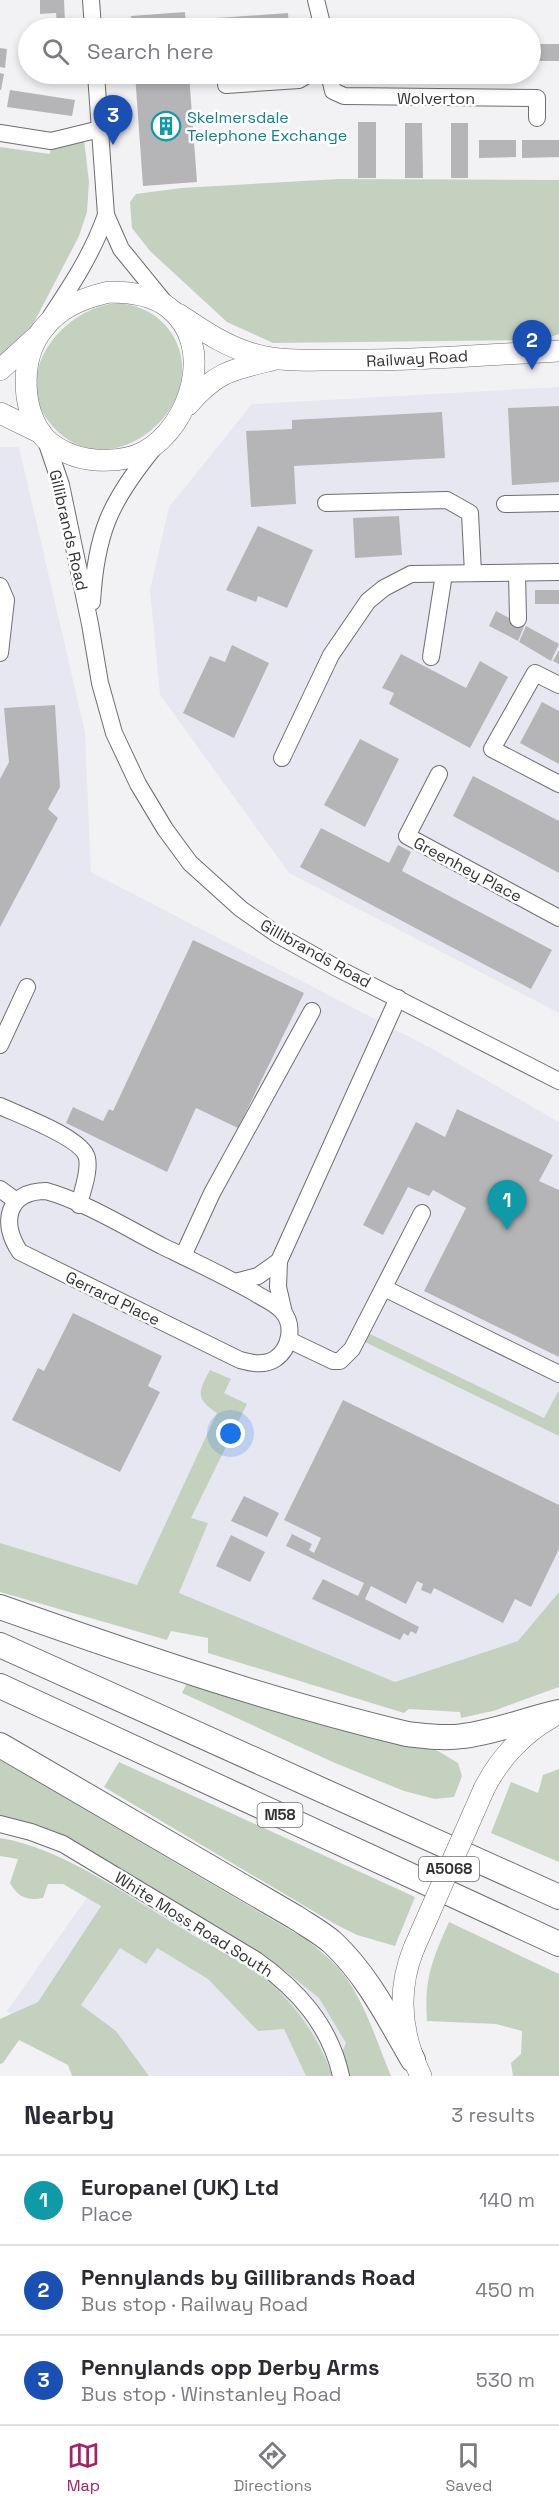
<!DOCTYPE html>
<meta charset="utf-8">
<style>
body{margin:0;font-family:"Space Grotesk",sans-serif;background:#f7f7f7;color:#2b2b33}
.you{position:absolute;left:231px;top:1434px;width:21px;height:21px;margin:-15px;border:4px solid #fff;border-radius:50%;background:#1a73e8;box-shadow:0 0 0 9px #1a73e833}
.badge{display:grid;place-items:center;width:39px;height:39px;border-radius:50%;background:#a72169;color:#fff;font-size:20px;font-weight:700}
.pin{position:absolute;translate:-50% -50px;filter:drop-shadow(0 2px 3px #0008)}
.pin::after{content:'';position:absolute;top:32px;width:21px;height:18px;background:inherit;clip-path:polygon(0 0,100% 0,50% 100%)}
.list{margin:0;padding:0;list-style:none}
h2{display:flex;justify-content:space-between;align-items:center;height:78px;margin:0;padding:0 24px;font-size:26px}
h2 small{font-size:20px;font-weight:400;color:#7c7c81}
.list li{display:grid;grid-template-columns:39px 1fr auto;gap:18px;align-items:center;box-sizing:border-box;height:90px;padding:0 24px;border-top:2px solid #e1e1e2}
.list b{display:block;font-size:22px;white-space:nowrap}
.list p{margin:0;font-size:20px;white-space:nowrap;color:#7c7c81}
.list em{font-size:20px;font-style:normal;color:#7c7c81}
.icon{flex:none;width:33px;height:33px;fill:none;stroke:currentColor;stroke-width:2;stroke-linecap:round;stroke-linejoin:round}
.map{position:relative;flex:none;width:559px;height:2076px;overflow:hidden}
.search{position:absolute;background:#fff;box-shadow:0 3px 9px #0003;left:18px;right:18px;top:18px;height:66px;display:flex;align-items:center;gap:15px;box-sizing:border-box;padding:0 21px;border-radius:33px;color:#7c7c81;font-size:22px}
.sheet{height:348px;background:#fff}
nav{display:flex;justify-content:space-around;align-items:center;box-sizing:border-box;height:84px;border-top:2px solid #e1e1e2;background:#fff;font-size:16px;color:#7c7c81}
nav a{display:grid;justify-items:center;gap:3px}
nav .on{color:#a72169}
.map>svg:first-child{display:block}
.built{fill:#e7e7f1}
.green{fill:#c5d1bf}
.building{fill:#b5b5b7}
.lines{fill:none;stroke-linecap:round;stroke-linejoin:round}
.minor-casing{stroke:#6e6e71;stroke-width:18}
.major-casing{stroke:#6e6e71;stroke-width:22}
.highway-casing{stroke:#6e6e71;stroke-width:26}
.minor{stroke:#fff;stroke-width:16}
.major{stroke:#fff;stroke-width:21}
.highway{stroke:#fff;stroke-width:24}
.major-bridge-casing{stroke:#6e6e71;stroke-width:22;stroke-linecap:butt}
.major-bridge{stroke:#fff;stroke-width:21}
.labels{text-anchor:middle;stroke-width:5;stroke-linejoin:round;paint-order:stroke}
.shield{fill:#fff;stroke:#707071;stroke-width:1.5}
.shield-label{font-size:15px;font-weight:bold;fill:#333334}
.street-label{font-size:16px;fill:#333334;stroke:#fff}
.culture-label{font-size:16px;fill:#0d838f;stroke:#fff;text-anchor:start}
</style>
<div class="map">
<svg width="559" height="2076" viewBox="0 0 559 2076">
<rect width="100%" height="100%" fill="#f2f2f5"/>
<!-- built -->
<g class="built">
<path d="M559,387v626l-270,-140 -129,-178 -10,-105 19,-83 83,-103z"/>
<path d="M0,447h19l66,285 6,140 340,176 128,74v473l-40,48 -122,42 -397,-136z"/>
<path d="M163,1878l139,81 64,117h-269l-90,-65 88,-125z"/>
</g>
<!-- green -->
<g class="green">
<path d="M84,140l5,42 -2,30 -8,24 -52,100 -27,20v-209l50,7 1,-13z"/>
<path d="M339,179l220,1v154l-18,6 -268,3 -46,-21 -77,-71 -18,-23 -2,-26 6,-8 45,-6z"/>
<path d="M119,303c21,2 41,12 53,31 44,71 -65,161 -122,89 -40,-50 14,-117 69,-120z"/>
<path d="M368,1333l176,85 15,-28v46l-194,-94z"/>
<path d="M210,1370l21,9 -7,14 23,11 -56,114 17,5 -29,70 216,89 123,-41 41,-49v95l-66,24 -32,7 -1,-6 -51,-3 -5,4 -196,-60v-15l-37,-7 -4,9 -167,-48v-49l137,42 80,-172c-22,-14 -19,-21 -7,-43z"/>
<path d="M188,1681l250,70 20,12 4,13 -8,21 -19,2 -31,-8 -69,-28 -153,-70z"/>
<path d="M0,1760l307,180c13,11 27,21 37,35 22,29 33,68 47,101h-47l-4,-18 6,-15 -27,-45 -35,-28 -70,-44 -214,-106z"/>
<path d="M119,1762l296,135 -20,49 -38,-11 -22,-11 -231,-137z"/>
<path d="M559,1769v93l-68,-29 20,-51 27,11 5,-18z"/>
<path d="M0,1838c64,10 135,63 191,96 27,16 63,33 85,54 25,25 45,54 56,88h-26l-22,-47 -26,2 -50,-52 -51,-31 -11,16 -26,-16 -39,57 35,26 33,45h-77l-4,-11 -49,-25 -16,23 -3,1v-45l38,-17 63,-96 -38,-22h-15l-5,14c-16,3 -25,-1 -33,-15l8,-24 -18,-3z"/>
<path d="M449,1922l110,52v102h-46l-2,-13 10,-9 1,-23 -26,-7 -69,-3c-3,-42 5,-61 22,-99z"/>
</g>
<!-- building -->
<g class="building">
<path d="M40,0h24l1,22h-8l-1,-9 -16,1z"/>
<path d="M185,12l1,14 18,-1 -1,-6 85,-6 1,15h-157l-1,-12z"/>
<rect x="530" y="44" width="29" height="17"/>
<path d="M0,48l7,1 -2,19 -5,-1z"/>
<path d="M0,73l4,1 -3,16h-1z"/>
<path d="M135,74h54l8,108 -54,4z"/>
<path d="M10,90l65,10 -3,16 -65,-9z"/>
<rect x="358" y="122" width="18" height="56"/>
<path d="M405,123h17l1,55h-18z"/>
<rect x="451" y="123" width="17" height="55"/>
<path d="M479,140h37v17l-37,1z"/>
<path d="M522,140h37v17l-37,1z"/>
<path d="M559,406v76l-47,3 -4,-77z"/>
<path d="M442,412l3,46 -151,8 2,38 -45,3 -5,-76 46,-2v-9z"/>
<path d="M399,516l3,39 -47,3 -2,-40z"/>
<path d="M258,526l55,24 -26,58 -29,-12 -2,6 -30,-12z"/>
<rect x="535" y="590" width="24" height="14"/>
<path d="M496,611l28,15 -6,15 -29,-15z"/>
<path d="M526,626l33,18 -8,17 -32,-19z"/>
<path d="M232,645l37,18 -35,75 -51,-25 27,-57 15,6z"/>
<path d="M559,650v14l-6,-3z"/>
<path d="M401,654l65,34 14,-27 28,16 -38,71 -81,-44 5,-11 -12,-5z"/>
<path d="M542,702l17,9v53l-39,-21z"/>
<path d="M55,705l5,82 -12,22 10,9 -58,109v-148l9,-17 -5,-54z"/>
<path d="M360,739l39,20 -34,68 -41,-22z"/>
<path d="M473,776l86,45v52l-106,-57z"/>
<path d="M321,828l68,35 9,-18 13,7 -9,19 150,79 -21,39 -231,-122z"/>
<path d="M193,940l111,53 -66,135 -42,-20 -29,64 -101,-49 7,-16 30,14 6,-12 4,2z"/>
<path d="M457,1109l96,46 -14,26 20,9v167l-135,-66 42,-83 -33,-18 -4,6 -21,-9 -25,48 -20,-10 53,-103 29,15z"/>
<path d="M73,1313l89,43 -14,30 12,6 -40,80 -108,-52 26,-52 6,3z"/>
<path d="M343,1400l216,105v44l-28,58 -16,-8 -12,24 -69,-35 -3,6 -10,-4 2,-6 -6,-3 -11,23 -35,-18 -6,13 54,28 -3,7 -5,-3 -3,5 -4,-3 -4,7 -88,-41 11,-20 35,17 6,-13 -78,-37 6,-12 20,10 -3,6 5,3 7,-15 -37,-18z"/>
<path d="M244,1496l35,17 -12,24 -36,-16z"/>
<path d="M231,1535l34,17 -15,30 -34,-16z"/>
</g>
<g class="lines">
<!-- minor casing -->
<g class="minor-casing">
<g id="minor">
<path d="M91,0l2,28"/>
<path d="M316,0l7,28"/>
<path d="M329,74l4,17 11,5 193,2v20"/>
<path d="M226,85l73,-5 10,-6"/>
<path d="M0,133l51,8 49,-12"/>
<path d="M106,215l15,34 44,54"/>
<path d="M51,316c22,-33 42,-64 55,-101l-10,-141"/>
<path d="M45,438l16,47 29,139 10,59 14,50 24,51 27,45 25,34 51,46 37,26 57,32 224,114"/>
<path d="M326,503l121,-3 23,13 3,60"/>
<path d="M505,504l54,-1"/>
<path d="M517,573l1,46"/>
<path d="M0,586l6,14 -6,53"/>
<path d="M92,602c4,-69 18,-100 61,-153"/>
<path d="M431,657l13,-83"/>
<path d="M559,685l-24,-12 -43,76 67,35"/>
<path d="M282,758l49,-103 37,-54 16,-13 27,-14 148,-2"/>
<path d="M439,774l-32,62 152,82"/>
<path d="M0,1045l27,-58"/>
<path d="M0,1106c19,9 83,32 87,52 3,14 -5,33 -8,47"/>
<path d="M0,1189l15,11"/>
<path d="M46,1191c37,10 81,37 116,55 31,15 63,30 93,47 9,6 20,10 27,18 13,14 8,38 -7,48 -11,7 -24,4 -35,1l-220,-108c-20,-29 -13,-61 26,-61z"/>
<path d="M183,1256l29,-63 100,-182"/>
<path d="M235,1282l23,-6 21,-15"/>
<path d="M384,1288l175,86"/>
<path d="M284,1313l-6,-26 1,-26 119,-263"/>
<path d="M289,1340l44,21h7l12,-12 70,-136"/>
<path d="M0,1824l31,8 32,12 193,116c41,29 74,65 85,116"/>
</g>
</g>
<!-- major casing -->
<g class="major-casing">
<g id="major">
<path d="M109,292c20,0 43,2 60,16 47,37 22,118 -25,144 -15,8 -32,9 -48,8 -19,-1 -45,-11 -56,-28 -19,-29 -19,-76 3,-103 17,-22 40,-31 66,-37z"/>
<path d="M178,314c23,15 45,31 72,39 28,9 57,7 86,7 74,1 149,-5 223,-9"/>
<path d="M0,370l35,-32"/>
<path d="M188,405c28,-33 43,-35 84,-45"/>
<path d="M0,413l41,20"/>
<path d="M484,1789c15,-30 39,-56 68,-72"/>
<path d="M414,1948c-18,44 -13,87 7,128"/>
</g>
</g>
<!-- highway casing -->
<g class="highway-casing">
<g id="highway">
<path d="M0,1607c133,47 269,94 407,127 19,2 37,5 56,2 33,-4 64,-17 96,-24"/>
<path d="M0,1645l559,252"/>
<path d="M0,1686l559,258"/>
<path d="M0,1745l295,172c12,8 27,16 38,26 35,33 56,76 80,117"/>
</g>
</g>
<!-- minor -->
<use href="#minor" class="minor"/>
<!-- major -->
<use href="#major" class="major"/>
<!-- highway -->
<use href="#highway" class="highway"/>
<!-- major-bridge casing -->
<g class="major-bridge-casing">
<path id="major-bridge" d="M414,1948l70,-159"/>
</g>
<!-- major-bridge -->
<use href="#major-bridge" class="major-bridge"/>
</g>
<!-- icons -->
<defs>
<g id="building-ring" transform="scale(1.5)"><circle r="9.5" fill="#fff" stroke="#0f9aa8" stroke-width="1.5"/><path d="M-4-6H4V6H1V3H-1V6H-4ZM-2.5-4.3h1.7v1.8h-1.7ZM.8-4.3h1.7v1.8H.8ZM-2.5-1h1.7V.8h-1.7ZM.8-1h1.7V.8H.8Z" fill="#0f9aa8"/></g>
</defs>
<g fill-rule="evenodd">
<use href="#building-ring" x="166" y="126"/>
</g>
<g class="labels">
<!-- shield labels -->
<g class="shield">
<rect x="257.5" y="1803" width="45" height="24" rx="4.5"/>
<rect x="419" y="1857" width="60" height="24" rx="4.5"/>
</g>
<g class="shield-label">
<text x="280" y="1820">M58</text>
<text x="449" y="1874">A5068</text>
</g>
<!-- street labels -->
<g class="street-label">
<text x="436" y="104">Wolverton</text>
<text transform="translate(417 358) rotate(-3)" y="6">Railway Road</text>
<text transform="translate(69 530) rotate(77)" y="6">Gillibrands Road</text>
<text transform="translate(468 869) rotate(28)" y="6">Greenhey Place</text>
<text transform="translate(316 953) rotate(29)" y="6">Gillibrands Road</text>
<text transform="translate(113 1298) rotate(26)" y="6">Gerrard Place</text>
<text transform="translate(194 1924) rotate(32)" y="6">White Moss Road South</text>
</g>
<!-- culture labels -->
<g class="culture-label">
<text x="187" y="123">Skelmersdale<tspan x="187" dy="18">Telephone Exchange</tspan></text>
</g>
</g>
</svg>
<div class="you"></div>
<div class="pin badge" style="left:507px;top:1230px;background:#0f9aa8">1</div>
<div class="pin badge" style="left:532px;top:370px;background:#1a4fb4">2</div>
<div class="pin badge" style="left:113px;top:145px;background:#1a4fb4">3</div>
<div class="search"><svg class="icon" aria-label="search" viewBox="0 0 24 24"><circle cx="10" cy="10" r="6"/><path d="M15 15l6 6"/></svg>Search here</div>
</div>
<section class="sheet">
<h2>Nearby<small>3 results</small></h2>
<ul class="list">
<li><span class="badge" style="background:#0f9aa8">1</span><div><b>Europanel (UK) Ltd</b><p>Place</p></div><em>140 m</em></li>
<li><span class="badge" style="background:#1a4fb4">2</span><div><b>Pennylands by Gillibrands Road</b><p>Bus stop · Railway Road</p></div><em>450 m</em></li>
<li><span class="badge" style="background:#1a4fb4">3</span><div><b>Pennylands opp Derby Arms</b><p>Bus stop · Winstanley Road</p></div><em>530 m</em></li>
</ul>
</section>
<nav>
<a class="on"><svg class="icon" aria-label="map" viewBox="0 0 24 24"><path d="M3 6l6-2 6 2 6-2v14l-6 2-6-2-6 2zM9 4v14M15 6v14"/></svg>Map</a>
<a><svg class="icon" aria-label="directions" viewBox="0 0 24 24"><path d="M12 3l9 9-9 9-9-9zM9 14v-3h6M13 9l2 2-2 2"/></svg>Directions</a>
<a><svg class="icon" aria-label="saved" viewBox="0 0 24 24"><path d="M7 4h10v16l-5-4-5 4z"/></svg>Saved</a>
</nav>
